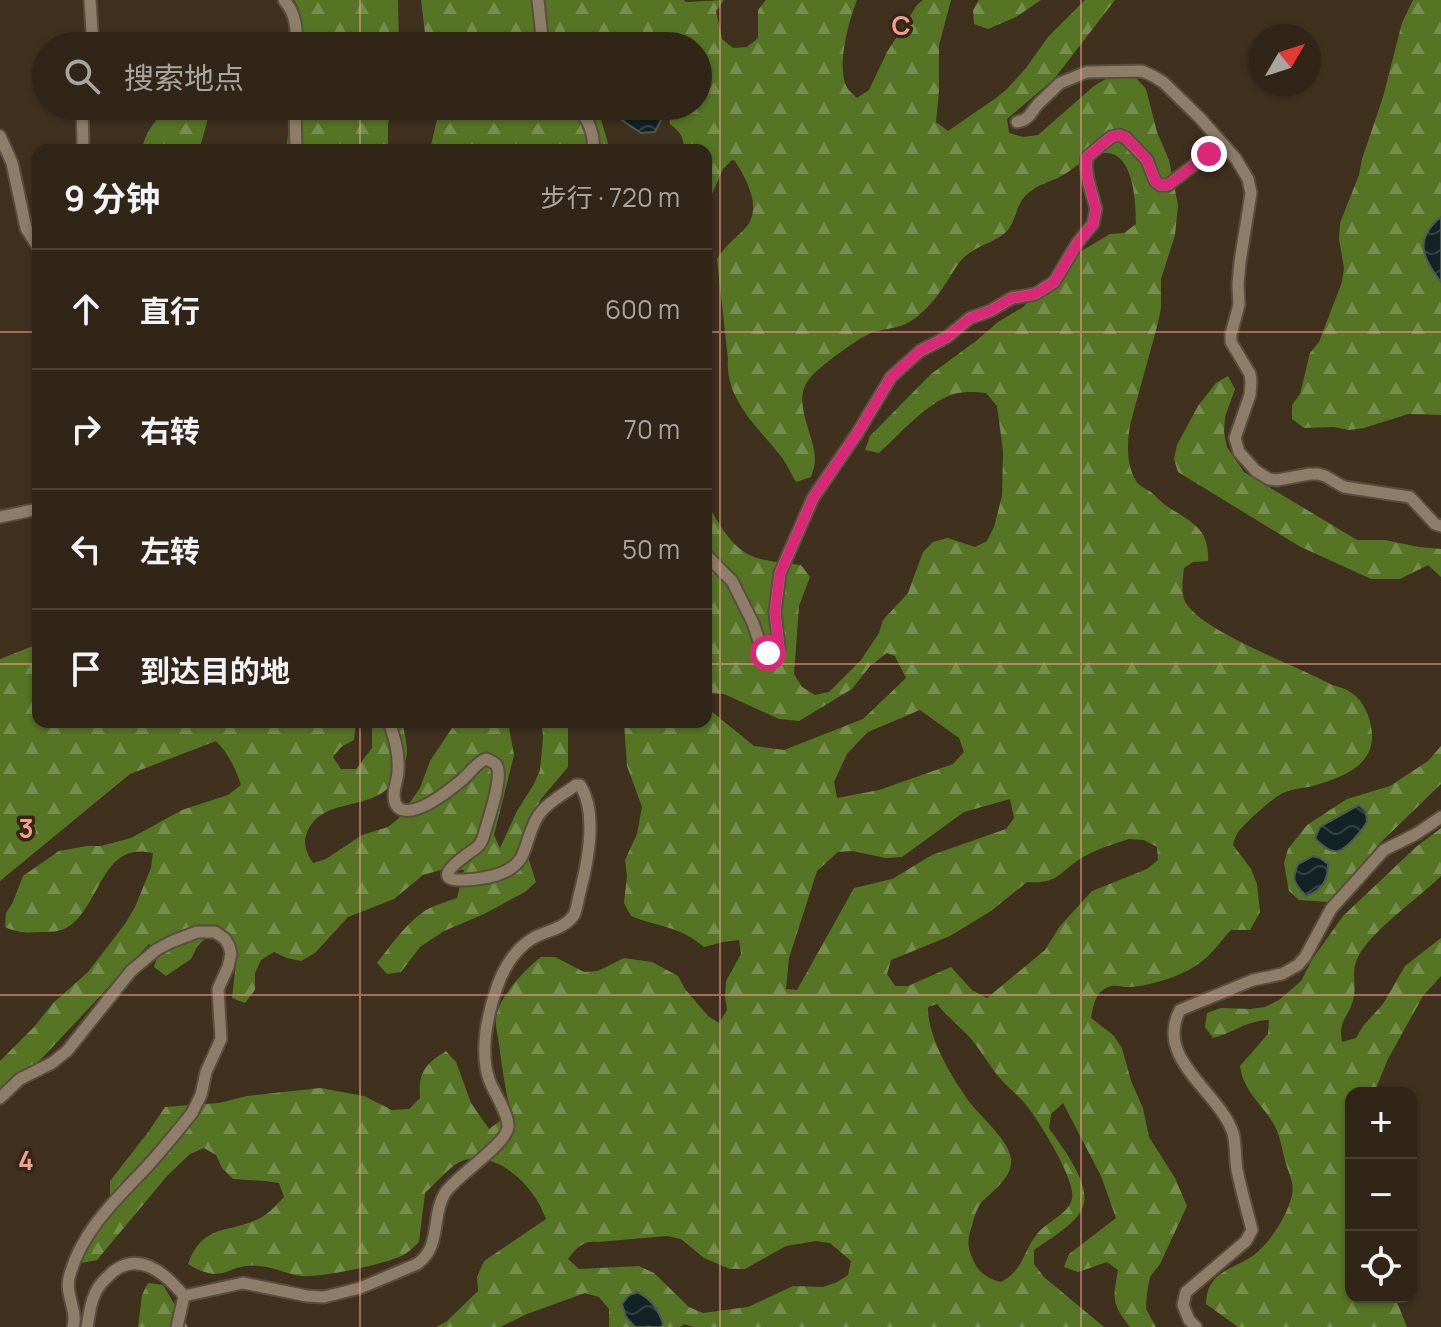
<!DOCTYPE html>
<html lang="zh">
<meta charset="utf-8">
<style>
body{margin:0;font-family:Manrope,"Noto Sans SC",sans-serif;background:#382d20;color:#f1f3f6}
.controls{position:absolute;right:24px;bottom:24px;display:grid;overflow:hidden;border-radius:16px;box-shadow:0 2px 6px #0004}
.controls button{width:72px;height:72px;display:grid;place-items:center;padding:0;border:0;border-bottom:2px solid #4b4236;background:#302517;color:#f1f3f6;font:40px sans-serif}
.compass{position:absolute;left:1249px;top:24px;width:72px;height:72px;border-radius:50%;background:#302517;box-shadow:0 2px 6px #0004;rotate:51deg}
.stop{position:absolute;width:24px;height:24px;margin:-18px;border:6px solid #db2777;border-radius:50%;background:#fff}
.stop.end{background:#db2777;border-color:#fff;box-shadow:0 2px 8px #0008}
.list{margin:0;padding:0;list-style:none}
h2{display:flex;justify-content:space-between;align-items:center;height:104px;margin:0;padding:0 32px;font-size:34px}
h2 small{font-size:26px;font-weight:400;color:#a8a5a1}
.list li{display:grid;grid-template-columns:52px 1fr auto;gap:24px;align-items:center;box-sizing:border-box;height:120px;padding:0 32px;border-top:2px solid #4b4236}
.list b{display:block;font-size:30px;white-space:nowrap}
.list em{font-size:26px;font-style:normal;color:#a8a5a1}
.icon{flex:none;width:44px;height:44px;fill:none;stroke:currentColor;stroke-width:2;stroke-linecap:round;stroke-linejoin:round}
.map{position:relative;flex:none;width:1441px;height:1327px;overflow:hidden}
.search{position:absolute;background:#302517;box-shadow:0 2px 6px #0004;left:32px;top:32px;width:680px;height:88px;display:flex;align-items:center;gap:20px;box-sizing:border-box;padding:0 28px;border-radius:44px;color:#a8a5a1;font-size:30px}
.panel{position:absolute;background:#302517;box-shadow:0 2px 6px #0004;left:32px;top:144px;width:680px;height:584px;border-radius:16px}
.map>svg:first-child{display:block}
.forest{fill:url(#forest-firs);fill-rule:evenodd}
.water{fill:url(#water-waves);stroke:#4e5856;stroke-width:2}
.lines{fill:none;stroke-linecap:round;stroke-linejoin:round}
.minor-casing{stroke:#594d3d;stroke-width:15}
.minor{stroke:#8e7d68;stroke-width:11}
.route{stroke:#db2777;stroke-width:10}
.grid{fill:none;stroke:#f59d90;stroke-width:2;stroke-opacity:0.55}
.grid-label{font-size:26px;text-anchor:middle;font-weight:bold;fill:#f59d90;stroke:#352715;stroke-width:7;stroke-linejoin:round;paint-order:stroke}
</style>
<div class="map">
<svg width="1441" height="1327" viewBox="0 0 1441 1327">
<defs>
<pattern id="forest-firs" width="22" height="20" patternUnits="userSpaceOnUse" patternTransform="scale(2)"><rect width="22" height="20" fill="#557525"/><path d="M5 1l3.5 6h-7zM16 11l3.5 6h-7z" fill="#758e4d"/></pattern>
<pattern id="water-waves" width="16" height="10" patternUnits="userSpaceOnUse" patternTransform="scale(2)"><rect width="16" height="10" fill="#122325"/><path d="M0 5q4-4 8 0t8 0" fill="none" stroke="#344243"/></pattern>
</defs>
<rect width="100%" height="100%" fill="#40311f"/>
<!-- forest -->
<g class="forest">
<path d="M294,0h104l1,46h-99c2,-17 4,-31 -6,-46z"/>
<path d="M421,0h263l2,2 38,-2 -8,11 6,28 11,9 14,-1 11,-9v-28l8,-10h91c-8,20 -22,70 -9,89 2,3 6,6 9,9l12,-8 18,-38 30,-47 6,-5h28l-12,45v46l-3,31 12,9 48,-33 11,-9 19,-21 22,-31 37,-37h30l-61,79 -47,40 2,14 14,4 15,-2 56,-49 13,-8 15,-3 14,3 10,11 11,43 12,28 9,45 -3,30 -14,44v29l-3,15 -28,102c-3,19 -4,39 6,56 4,6 9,7 15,11 5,4 9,9 14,13 24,16 45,22 43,56l-15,1 -9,6c-1,9 -3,21 0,31 10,30 118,69 148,86 18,4 29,12 36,30 16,46 -18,60 -55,71 -10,2 -21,3 -30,7 -8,3 -43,34 -46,41 -2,3 -3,7 -4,11l18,24 6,15 3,28 -10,18h-19c-7,7 -13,16 -20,23 -18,20 -53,31 -79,34 -11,1 -19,-5 -29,3 -9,6 -10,18 -12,28l22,17 9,13 9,33 12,27 6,29 26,41 12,28 -27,58 -10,13 -3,16 -1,16 10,18h-26c-19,-24 -17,-28 -12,-57l-11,-8 -29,10 -14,-5 5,-13 47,-36 -15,-42 -38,-73 -12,11 -2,14c13,20 49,62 30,86 -11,15 -30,25 -45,36v14l10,13 60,50h-411l-9,-3 -4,3h-19l2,-3 -5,-13 -14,-15 -18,21 9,10h-26v-18l-10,-12 -14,-4 -58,21 -27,13h-64l10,-5 32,-31 -1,-14 7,-16 62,-42c-10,-30 -48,-71 -84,-58 -11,4 -28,24 -37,32l-6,49c-5,5 -9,9 -14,12 -17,10 -85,24 -104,22 -14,-2 -28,-9 -42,-10 -33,-4 -33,21 -71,-2 15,-42 42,-30 72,-46 10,-5 17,-14 24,-21l-5,-14 -14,-2 -32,-2 -11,-11 -6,-13 -12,-7 -14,6 -23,22 -70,84 -16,3 29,-65v-17l39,-50 16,-24 54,-4 28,-7 73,-8 44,8 28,14 17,-1 11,-11c-2,-25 5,-34 26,-47l10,11 15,41 18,26 22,-16c-6,-23 -9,-46 -12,-69 -1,-8 -4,-18 -3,-26 2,-20 29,-49 45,-61h14l29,15 14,-1 26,-13 28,4 26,14 7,13 23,27 11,7 8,-13 -2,-13 1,-16 15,-27 -2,-14 -16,2 -19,5c-26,-22 -44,-19 -73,-31l-7,-13 3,-27 -2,-16 12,-26 5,-27 -15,-41 -3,-44h82v-15l48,39 30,4 79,-31 43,-41 -11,-22 -8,-3 -17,13 -18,23 -53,32 -20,-2 -55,-25 -15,-1 -3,9v-249c9,15 1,27 1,43 1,12 7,19 13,29 23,37 42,35 81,40l9,12 -11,29 -5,68 8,13 13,8 14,-3 32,-32 18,-27 4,-13 25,-27 15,-41 10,-10 15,-4 27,9 12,-6 7,-14 8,-31 1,-45 -6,-45 -11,-13c-10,-1 -21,-2 -32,1 -27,8 -54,40 -75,59l-14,-3 5,-14 61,-62 45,-33 22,-19 25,-15 55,-54 32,-19 14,-1 12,-9c0,-21 -2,-79 -37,-70 -13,4 -21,11 -31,18 -14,10 -31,11 -43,24 -10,11 -9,27 -20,37 -10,9 -26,12 -37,21 -10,7 -15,19 -22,29 -8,12 -16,23 -27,32 -16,14 -27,12 -45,17 -14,4 -55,35 -64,46 -20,23 5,56 5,82 0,5 -2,11 -4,17l-15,5c-6,-10 -10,-20 -17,-28 -23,-29 -54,-55 -51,-95l-11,-100c9,-15 20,-21 30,-33 15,-20 -1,-47 -12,-65l-3,-1 -9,9 -17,39v-58h-22c0,-14 -4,-18 -14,-26l-2,-18h30v-60h-268l-5,-13zM920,710l39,28 5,14 -11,12 -74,26 -42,8 -3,-16 13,-28 11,-12 10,-10zM1010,799l4,19 -8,11 -74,26 -40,24 -38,9 -57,102 -11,-1 3,-31 28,-87 21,-19 14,-1 34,7 16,-1 62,-45zM1129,839l15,1 13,7 1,13 -11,9 -55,22 -32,35 -15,24 -58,48 -15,-8 -21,-23 -43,19h-13l-8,-12 4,-14 59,-24 41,-25 36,-29c31,2 30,-8 53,-23 14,-9 33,-15 49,-20zM937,1004c10,13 24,23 35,36 9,11 16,23 25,35 9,11 21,20 30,31 12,15 50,76 45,93 -5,17 -25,22 -35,35 -15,19 -13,36 -36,48 -16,-4 -24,-11 -30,-27 -4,-10 -3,-19 1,-29 2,-8 4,-16 9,-23 11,-12 32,-25 30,-44 -2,-18 -27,-39 -39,-54 -18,-23 -45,-68 -44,-98zM667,1236l14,3 23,19 26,11h15l41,-23 30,-5 14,2 21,18 -3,14 -11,7 -14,5 -30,-1 -45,21 -45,6 -14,-6 -35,-34 -15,-7 -60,3 -11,-10c8,-11 15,-19 30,-17z"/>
<path d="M979,0h62l-25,17 -28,12 -14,-5 -1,-14z"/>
<path d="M1413,0h28v217l-9,7 7,56 2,2v133l-33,-1 -44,14 -15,2 -15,-3 -30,1 -12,-9v-14l8,-11 10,-41 9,-11 23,-60 2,-14 -5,-29 1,-16 19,-48 3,-16 21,-62 19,-74z"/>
<path d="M167,106h43v6l-11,38h-57c2,-17 15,-31 25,-44z"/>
<path d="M292,106h99l-3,18v26h-102z"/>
<path d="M440,106h157l13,44h-180z"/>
<path d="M1228,376l7,13 -10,28 -1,15 3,15 17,25 113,68h28l34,7 22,2v28l-13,-12 -28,14h-29l-72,-33 -121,-74 -4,-13 3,-14 21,-39 18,-23z"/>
<path d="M38,644v78h318l-2,18 -13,7 -8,10 8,12h15l16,-21v-26h30c2,10 7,27 4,37 -3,7 -15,27 -20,31 -23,19 -61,10 -77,38 -7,13 -4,23 4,35l13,-4 36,-24 26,-8 11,-9 21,-30 10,-27 26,-39h52l6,33 -20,80 6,13 17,-37 17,-27 6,-14 3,-31 -1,-17h26v45l-27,32 -19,39 14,44 -11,10 -41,22 -40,17 -24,16 -19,25 -14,2 -10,-11c14,-18 29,-40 49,-53 9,-5 20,-8 31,-12l7,-28 -20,-1 -21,6 -29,24 -46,18 -33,36 -14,8 -14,-3 -13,-6 -13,8 -6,13v17l-10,13 -13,-5 4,-35 -5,-9 -2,-8 -21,-11 -11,12 -6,12 -25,17 -12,-9 4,-13 -9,-10 -104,111 -45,45v-39l34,-34 19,-24 35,-31 37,-48 10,-17 16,-39 2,-15c-53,-13 -52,56 -87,75 -7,4 -17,4 -25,4 -14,1 -23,1 -36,-5l1,-14 7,-11 10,-26 36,-25 28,-5h14l30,-8 51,-28 46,-15 13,-10c-5,-16 -13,-32 -25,-44l-86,33 -130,107v-222z"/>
<path d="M1441,746v38l-62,60 -40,51 -12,7 -28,-2 -10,-9 -5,-28 4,-14 19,-24 40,-26 43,-13 38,-25z"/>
<path d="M1441,828v48c-22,22 -72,56 -84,83 -6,14 0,28 -4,42 -6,19 -15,19 -11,41l14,-4 7,-12 20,-22 22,-38 36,-28v38l-18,20 -35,63 -14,34h-23v204h44l12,30h-169l-32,-23c1,-33 25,-33 48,-49 15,-12 28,-32 35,-50 7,-18 3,-23 -3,-41 -4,-13 -5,-28 -13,-41 -8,-14 -21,-25 -28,-40 -3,-5 -4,-12 -5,-17l28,-32 1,-14c-25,1 -33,12 -56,18l-8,-11 2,-14 14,-5 29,1 15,-2 14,-7 22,-19 12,-23 30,-42 73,-69z"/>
<path d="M148,1283l15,2 25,42h-50l4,-32z"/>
</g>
<!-- water -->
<g class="water">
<path d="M612,106h47l2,14 -6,12 -14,1 -25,-17z"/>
<path d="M1441,217v65c-19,-24 -27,-43 0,-65z"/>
<path d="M1359,805l7,7 1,10c-4,7 -20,27 -29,29 -8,2 -19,-8 -23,-13l5,-11z"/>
<path d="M1313,856l7,2 8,6c0,17 -6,26 -22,32 -12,-13 -15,-16 -8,-32z"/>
<path d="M637,1292c13,6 22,18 26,32l-2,3h-26l-9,-10 -4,-13 7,-9z"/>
</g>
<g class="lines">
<!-- minor casing -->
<g class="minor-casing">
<g id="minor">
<path d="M90,0l3,46"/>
<path d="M284,0c12,14 13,28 12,46"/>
<path d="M538,0l5,46"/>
<path d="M295,106l1,44"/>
<path d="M577,106c10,12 18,27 16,44"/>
<path d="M1017,122l7,-2 5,-4 9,-12 22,-21 27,-11 55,-1 11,5 10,6 37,36 36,41 12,20 3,14 -11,69 -2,22 1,21 -8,29v8l19,32 1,7 -1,14 -15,43 4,14 17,19 13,8 8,1 33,-6h8l7,2 19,11 66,10 25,27 6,2"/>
<path d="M0,136l12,27 14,65 12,19"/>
<path d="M81,150l2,-7 -1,-37"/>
<path d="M0,517l38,-8"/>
<path d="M706,555l26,26 21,42 9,27 6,3 7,-1 4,-4 -4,-36 5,-39 33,-75 45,-66 33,-55 29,-26 27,-14 23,-19 20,-7 22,-13 23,-4 19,-12 24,-40 15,-18 3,-15 -8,-29 -2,-15 1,-8 24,-20 8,-2 7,3 21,22 8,21 5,4h8l35,-27 22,-12"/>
<path d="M0,1098l20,-19 32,-16 15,-12 64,-80 25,-21 15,-8 26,-10h18l10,7 4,7 2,8 -3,13 -10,22 3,50 -15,33 -5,23 -9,18c-16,20 -32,40 -49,58 -30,31 -63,63 -74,107 -4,17 9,33 4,49"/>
<path d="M184,1296l59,-13 64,13 17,1 36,-9 57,-24c25,-17 14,-49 28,-71 12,-18 61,-48 63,-66 1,-12 -13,-33 -18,-45 -11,-28 -3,-67 7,-95 7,-20 20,-41 40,-51 13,-6 28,-8 37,-21 3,-6 4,-16 6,-23 8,-31 18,-79 0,-107h-4c-11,8 -26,16 -35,27 -7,8 -10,19 -13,28 -2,6 -4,13 -7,18 -11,18 -38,21 -57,22 -40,2 5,-27 12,-32 5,-4 4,-4 7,-10 4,-15 20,-58 14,-72 -2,-4 -7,-5 -11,-7 -10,4 -15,13 -23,20 -13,11 -43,35 -60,31 -7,-2 -9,-8 -9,-15 0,-8 4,-16 4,-24 1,-18 -3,-32 -9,-49"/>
<path d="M87,1327c2,-10 3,-22 7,-31 4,-11 12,-18 20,-25 27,-20 53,4 70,25l-7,31"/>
<path d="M1196,1327l-7,-7 -6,-15 3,-13 60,-51 6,-11c-5,-20 -11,-40 -15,-60 -2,-12 -1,-26 -4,-37 -14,-42 -79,-74 -53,-123l73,-30 29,-6 16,-9 7,-8 26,-48 53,-59 32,-16 25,-17"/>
</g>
</g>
<!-- minor -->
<use href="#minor" class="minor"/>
</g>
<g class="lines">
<!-- route -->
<path class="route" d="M768,653l7,-1 4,-4 -4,-36 5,-39 33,-75 45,-66 33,-55 29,-26 27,-14 23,-19 20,-7 22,-13 23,-4 19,-12 24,-40 15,-18 3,-15 -8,-29 -2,-15 1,-8 24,-20 8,-2 7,3 11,11 10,11 8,21 5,4h8l41,-31"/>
</g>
<!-- grid -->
<path class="grid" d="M360,0v46M720,0v1327M1081,0v1327M360,106v44M0,332h38M706,332h735M0,664h38M706,664h735M360,722v605M0,995h1441"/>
<g class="grid-label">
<text x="901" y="35">C</text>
<text x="26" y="838">3</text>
<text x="26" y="1170">4</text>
</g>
</svg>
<div class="controls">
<button>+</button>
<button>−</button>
<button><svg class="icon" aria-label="locate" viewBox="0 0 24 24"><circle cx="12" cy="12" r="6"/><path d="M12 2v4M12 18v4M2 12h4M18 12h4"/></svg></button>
</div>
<svg class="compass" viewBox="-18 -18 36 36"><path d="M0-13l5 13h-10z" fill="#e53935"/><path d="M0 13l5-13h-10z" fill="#a8a5a1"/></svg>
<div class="stop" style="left:768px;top:653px"></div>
<div class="stop end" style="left:1209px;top:154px"></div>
<div class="search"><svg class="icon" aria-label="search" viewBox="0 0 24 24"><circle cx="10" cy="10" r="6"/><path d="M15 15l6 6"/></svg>搜索地点</div>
<section class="panel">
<h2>9 分钟<small>步行 · 720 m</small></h2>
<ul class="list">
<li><svg class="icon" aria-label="ahead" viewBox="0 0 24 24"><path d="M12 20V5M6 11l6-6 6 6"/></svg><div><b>直行</b></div><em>600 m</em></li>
<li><svg class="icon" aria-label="right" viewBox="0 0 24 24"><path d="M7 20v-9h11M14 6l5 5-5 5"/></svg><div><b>右转</b></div><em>70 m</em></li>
<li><svg class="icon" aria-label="left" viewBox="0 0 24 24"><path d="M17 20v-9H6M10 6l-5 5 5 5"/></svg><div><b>左转</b></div><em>50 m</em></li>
<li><svg class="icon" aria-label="arrive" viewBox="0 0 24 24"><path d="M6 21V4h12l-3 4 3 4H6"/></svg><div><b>到达目的地</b></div></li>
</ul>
</section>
</div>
